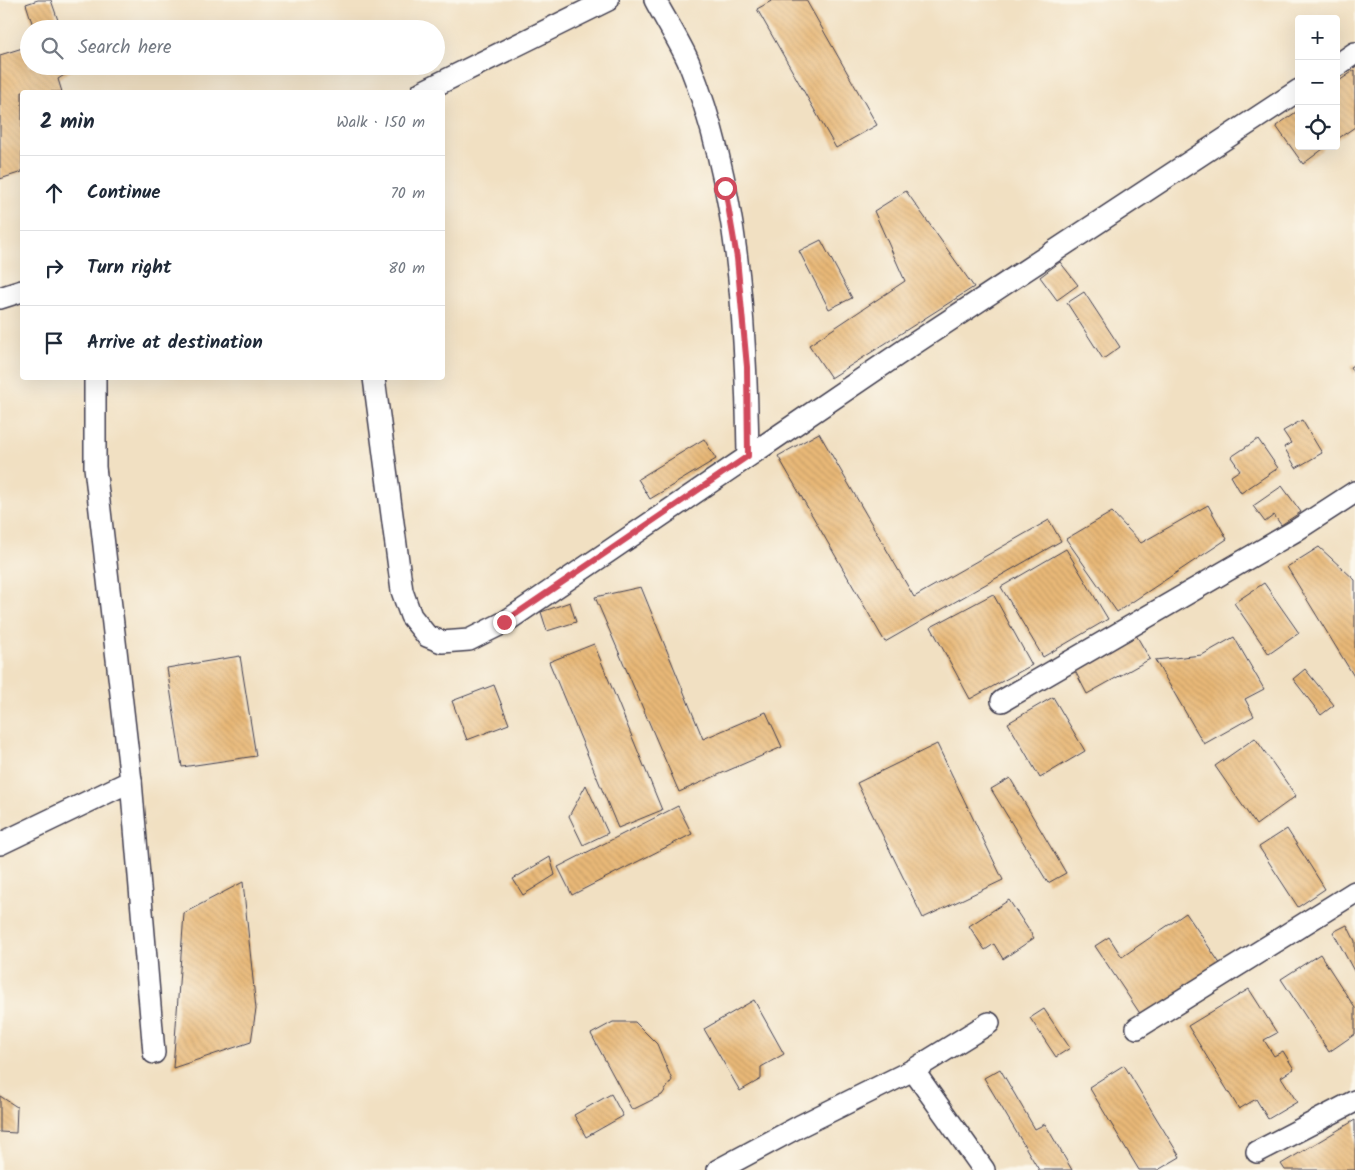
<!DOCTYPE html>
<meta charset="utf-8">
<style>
body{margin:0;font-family:Kalam,sans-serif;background:#f2f2f3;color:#1f2937}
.controls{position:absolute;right:15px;top:15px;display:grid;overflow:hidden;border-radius:5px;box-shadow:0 5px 20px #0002}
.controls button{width:45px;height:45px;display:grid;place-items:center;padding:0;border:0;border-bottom:1px solid #e0e1e3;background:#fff;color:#1f2937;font:25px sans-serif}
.stop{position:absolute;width:15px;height:15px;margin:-11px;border:4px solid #d1495b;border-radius:50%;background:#fff}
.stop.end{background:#d1495b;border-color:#fff;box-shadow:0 1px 5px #0008}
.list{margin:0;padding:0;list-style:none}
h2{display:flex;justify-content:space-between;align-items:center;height:65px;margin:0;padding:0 20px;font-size:21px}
h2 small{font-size:16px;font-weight:400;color:#747a83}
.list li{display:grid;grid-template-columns:32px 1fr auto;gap:15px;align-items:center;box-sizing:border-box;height:75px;padding:0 20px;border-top:1px solid #e0e1e3}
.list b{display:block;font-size:19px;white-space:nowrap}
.list em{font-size:16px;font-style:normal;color:#747a83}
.icon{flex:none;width:28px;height:28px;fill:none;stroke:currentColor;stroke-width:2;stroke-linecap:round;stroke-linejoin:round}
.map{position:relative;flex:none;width:1355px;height:1170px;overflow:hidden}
.search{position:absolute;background:#fff;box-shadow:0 5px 20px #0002;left:20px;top:20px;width:425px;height:55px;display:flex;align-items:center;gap:12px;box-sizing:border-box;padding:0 18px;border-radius:28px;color:#747a83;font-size:19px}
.panel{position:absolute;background:#fff;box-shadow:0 5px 20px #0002;left:20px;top:90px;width:425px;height:290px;border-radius:5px}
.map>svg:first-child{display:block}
.building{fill:url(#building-back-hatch)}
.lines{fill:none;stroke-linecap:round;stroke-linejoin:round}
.street-casing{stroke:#413e4f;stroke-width:24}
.street{stroke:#fff;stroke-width:21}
.route{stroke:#d1495b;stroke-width:6}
</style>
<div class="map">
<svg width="1355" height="1170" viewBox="0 0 1355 1170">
<defs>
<pattern id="building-back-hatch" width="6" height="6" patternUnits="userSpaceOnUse" patternTransform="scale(1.25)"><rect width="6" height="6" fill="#e8b877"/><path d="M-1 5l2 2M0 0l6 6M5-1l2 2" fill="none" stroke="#c79e68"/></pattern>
</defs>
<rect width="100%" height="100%" fill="#fbf7ec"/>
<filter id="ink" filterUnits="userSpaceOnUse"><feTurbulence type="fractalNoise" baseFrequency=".02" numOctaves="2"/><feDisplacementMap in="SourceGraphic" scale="10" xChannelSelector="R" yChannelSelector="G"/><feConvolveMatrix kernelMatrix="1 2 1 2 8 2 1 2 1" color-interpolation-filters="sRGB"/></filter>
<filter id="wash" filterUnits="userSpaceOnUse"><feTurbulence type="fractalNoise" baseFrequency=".0096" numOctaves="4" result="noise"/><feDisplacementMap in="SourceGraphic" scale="20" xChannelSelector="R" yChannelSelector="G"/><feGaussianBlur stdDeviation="1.12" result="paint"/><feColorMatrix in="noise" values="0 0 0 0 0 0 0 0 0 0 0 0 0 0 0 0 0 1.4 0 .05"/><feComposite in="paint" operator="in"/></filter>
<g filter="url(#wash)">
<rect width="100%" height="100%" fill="#f1e0c2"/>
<g id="blocks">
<!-- building -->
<g class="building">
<path d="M38,0h13l10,29h-27l-8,-25z"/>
<path d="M773,0h33l71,125 -41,23 -79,-139z"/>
<path d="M29,46v20h44l1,3 -16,10 4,13h-40v80l-22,7v-124z"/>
<path d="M1355,70v57l-19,13v-57z"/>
<path d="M1299,110v36h28l-24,18 -27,-38z"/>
<path d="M906,191l68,96 -143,91 -22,-33 96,-64 -31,-70z"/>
<path d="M821,240l31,58 -23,11 -30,-58z"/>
<path d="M1060,262l18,23 -21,15 -17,-23z"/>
<path d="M1084,292l36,55 -17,12 -36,-56z"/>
<path d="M1355,364v11l-5,-8z"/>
<path d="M1302,420l20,33 -26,15 -12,-21 7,-4 -8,-12z"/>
<path d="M819,433l95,164 135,-77 12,21 -176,101 -107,-186z"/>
<path d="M704,439l12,20 -66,40 -12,-20z"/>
<path d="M1258,439l20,29 -37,25 -10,-17 9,-6 -9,-13z"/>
<path d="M1282,486l19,26 -20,13 -7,-10 -9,7 -12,-16z"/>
<path d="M1208,505l19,34 -110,73 -51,-73 46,-27 29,31z"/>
<path d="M1319,547l36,33v98l-68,-111z"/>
<path d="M1066,549l42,70 -65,38 -42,-70z"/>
<path d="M1264,583l35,50 -30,21 -35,-51z"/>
<path d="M641,587l62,152 63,-27 16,35 -103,45 -84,-195z"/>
<path d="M993,594l39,71 -62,34 -39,-72z"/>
<path d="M570,602l6,20 -29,9 -6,-19z"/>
<path d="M1136,635l14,24 -63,35 -13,-25z"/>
<path d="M1234,637l30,52 -19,10 9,17 -50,28 -49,-84 47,-5z"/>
<path d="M594,644l68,166 -44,18 -69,-166z"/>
<path d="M240,656l16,100 -74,11 -15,-99z"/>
<path d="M1305,669l29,36 -13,10 -28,-36z"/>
<path d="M494,685l15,39 -42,16 -15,-39z"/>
<path d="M1053,697l32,54 -45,27 -32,-55z"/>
<path d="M1255,738l41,58 -40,29 -41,-59z"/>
<path d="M937,744l66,136 -80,38 -66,-135z"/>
<path d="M1010,778l56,95 -18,10 -57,-94z"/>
<path d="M586,785l22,48 -25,12 -14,-29z"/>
<path d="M678,806l14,28 -120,61 -14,-28z"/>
<path d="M1287,829l38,60 -27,18 -39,-60z"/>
<path d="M550,857l5,18 -32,20 -10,-16z"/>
<path d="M243,882l13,127 -5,33 -78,26 11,-155z"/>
<path d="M1009,900l25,38 -31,21 -9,-15 -9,6 -16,-24z"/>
<path d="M1186,913l35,52 -78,53 -48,-72 14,-9 13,20z"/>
<path d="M1347,925l8,16v32l-22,-41z"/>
<path d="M1320,954l35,54v26l-26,18 -48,-73z"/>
<path d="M1249,989l28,44 -13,7 10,16 9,-5 11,18 -13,8 16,25 -29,17 -12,-20 -17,10 -51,-83z"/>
<path d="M754,1000l30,54 -23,13v12l-21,12 -36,-62z"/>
<path d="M1044,1009l26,39 -14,9 -26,-39z"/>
<path d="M613,1022h22l22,22 15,36 -10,15 -30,15 -41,-76z"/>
<path d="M1124,1065l56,92 -22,13h-19l-50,-83z"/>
<path d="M1000,1069l35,60 10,-5 27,46h-33l-55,-92z"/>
<path d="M611,1094l12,22 -37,21 -12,-22z"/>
<path d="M0,1096l17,11 -1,26 -16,-1z"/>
<path d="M1355,1120v50h-70l-4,-6z"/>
</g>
</g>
</g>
<g filter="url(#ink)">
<use href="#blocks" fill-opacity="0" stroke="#413e4f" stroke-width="1"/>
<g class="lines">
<!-- street casing -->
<g class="street-casing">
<g id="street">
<path d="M655,0c11,21 25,42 34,63 50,124 57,261 59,392"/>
<path d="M1336,66l19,-13"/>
<path d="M422,92l186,-92"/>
<path d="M0,298l22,-7"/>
<path d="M374,378l28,213 9,25 16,20 15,6 27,-2 36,-18 401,-273 393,-259"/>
<path d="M1002,701l293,-170 60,-39"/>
<path d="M131,781l23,272"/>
<path d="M0,844l131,-63 -36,-314v-89"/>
<path d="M1137,1028l218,-136"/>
<path d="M913,1070l71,100"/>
<path d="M1257,1152l98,-51"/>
<path d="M718,1170l82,-44 113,-56 76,-47"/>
</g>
</g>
<!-- street -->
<use href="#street" class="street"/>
</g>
</g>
<g class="lines" filter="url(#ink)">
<!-- route -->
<path class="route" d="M504,622l244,-166 -1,-89 -10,-109 -12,-70"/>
</g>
</svg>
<div class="controls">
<button>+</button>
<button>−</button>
<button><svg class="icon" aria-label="locate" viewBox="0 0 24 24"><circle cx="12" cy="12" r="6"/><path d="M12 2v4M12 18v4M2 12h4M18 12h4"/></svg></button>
</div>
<div class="stop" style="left:725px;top:188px"></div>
<div class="stop end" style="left:504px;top:622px"></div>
<div class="search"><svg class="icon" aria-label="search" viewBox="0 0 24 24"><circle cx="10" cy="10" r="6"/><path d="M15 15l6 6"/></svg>Search here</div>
<section class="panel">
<h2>2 min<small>Walk · 150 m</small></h2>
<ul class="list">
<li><svg class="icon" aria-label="ahead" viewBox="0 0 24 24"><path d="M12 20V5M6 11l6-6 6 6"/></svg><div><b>Continue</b></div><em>70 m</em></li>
<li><svg class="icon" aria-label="right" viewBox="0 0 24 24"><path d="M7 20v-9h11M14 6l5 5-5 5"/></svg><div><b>Turn right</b></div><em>80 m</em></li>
<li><svg class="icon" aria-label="arrive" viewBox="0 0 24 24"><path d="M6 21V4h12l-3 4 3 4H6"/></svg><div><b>Arrive at destination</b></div></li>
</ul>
</section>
</div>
